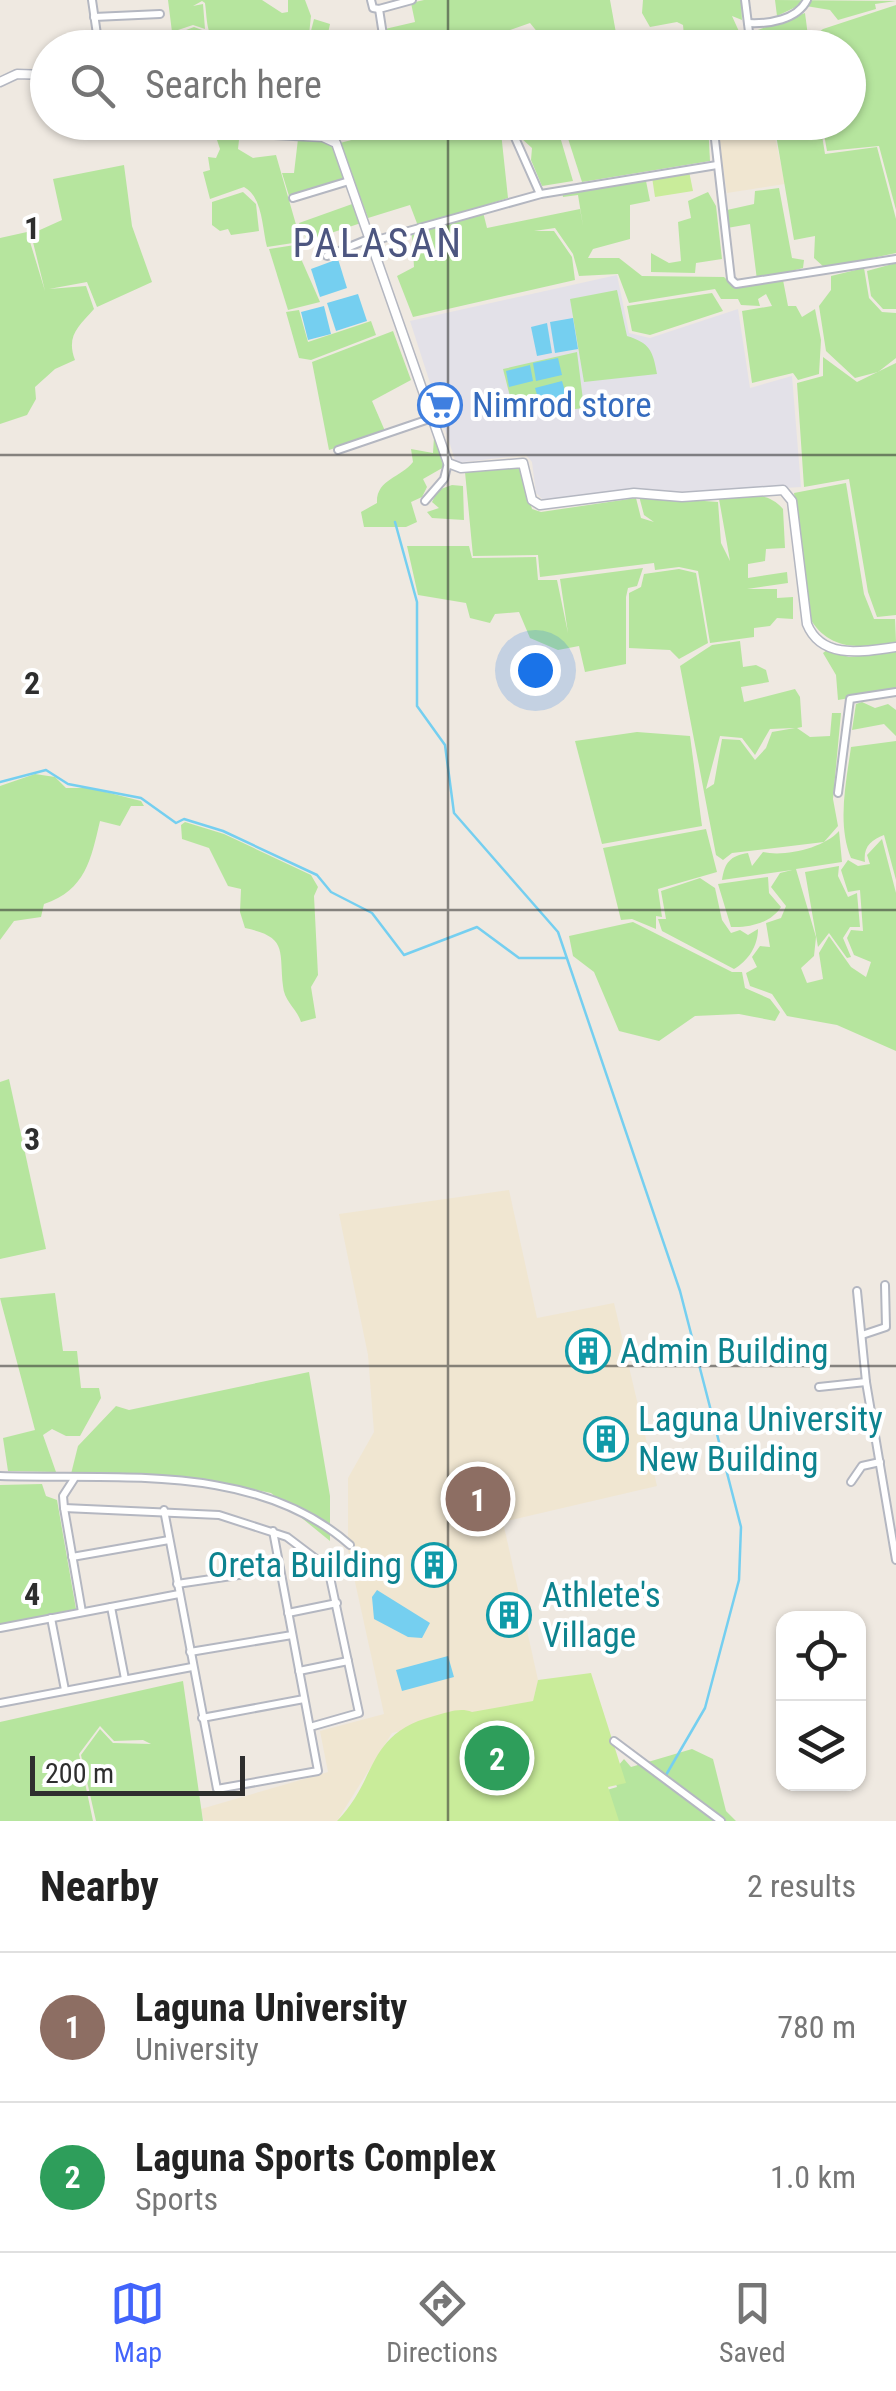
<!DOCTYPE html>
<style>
body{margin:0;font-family:"Roboto Condensed",sans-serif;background:#f2f2f2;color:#222}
.controls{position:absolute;right:30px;bottom:30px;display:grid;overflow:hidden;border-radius:20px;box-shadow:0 2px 8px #0004}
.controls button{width:90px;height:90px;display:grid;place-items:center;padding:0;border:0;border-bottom:2px solid #e0e0e0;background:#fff;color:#222;font:50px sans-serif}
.scale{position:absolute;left:30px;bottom:25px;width:215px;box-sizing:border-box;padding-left:10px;border:5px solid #2e2e2e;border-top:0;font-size:28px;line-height:35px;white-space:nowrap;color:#2e2e2e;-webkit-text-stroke:8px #fff;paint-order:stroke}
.you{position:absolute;left:535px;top:670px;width:35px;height:35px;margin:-25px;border:8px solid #fff;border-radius:50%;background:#1a73e8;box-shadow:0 0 0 15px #1a73e833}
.badge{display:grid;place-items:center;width:65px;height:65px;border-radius:50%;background:#4264fb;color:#fff;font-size:32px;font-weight:700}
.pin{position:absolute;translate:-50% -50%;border:5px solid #fff;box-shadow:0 2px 10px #0006}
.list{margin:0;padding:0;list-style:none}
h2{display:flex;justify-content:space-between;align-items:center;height:130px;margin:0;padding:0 40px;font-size:42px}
h2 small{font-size:32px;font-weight:400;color:#767676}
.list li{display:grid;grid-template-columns:65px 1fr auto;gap:30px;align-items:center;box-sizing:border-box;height:150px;padding:0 40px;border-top:2px solid #e0e0e0}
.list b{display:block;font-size:38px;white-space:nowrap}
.list p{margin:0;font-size:32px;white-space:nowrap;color:#767676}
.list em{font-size:32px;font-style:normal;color:#767676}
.icon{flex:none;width:55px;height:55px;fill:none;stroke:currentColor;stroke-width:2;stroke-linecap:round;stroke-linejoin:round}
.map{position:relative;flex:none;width:896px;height:1821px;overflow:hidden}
.search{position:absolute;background:#fff;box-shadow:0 2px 8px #0004;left:30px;right:30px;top:30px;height:110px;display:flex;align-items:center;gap:25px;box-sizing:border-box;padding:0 35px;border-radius:55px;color:#767676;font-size:38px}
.sheet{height:430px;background:#fff}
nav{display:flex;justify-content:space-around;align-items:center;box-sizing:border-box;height:140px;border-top:2px solid #e0e0e0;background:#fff;font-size:28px;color:#767676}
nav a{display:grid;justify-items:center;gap:5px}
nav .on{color:#4264fb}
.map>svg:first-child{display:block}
.industrial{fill:#e3e1e8}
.education{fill:#f0e6d1}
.green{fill:#b6e59e;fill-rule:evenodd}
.pitch{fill:#c9ec9a}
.water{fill:#75cff0}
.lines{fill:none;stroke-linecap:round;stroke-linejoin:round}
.stream{stroke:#75cff0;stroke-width:2.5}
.minor-casing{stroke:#b4b7c1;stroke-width:10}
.tertiary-casing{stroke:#b4b7c1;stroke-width:11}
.minor{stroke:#fff;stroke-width:6}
.tertiary{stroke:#fff;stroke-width:8}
.grid{fill:none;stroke:#2e2e2e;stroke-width:2.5;stroke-opacity:0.55}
.labels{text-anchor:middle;stroke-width:8;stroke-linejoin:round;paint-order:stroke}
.shop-label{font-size:35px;fill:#366cbe;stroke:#fff;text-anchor:start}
.culture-label{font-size:35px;fill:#0d838f;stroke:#fff;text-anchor:start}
.quarter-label{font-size:40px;letter-spacing:2.5px;fill:#4d5680;stroke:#fff}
.grid-label{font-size:32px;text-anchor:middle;font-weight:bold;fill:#2e2e2e;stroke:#fff;stroke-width:8;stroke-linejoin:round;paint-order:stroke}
</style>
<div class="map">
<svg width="896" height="1821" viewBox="0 0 896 1821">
<rect width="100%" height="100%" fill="#efe9e1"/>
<!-- industrial -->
<path class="industrial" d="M617,275l12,58 21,5 88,-29 12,79 42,-12 9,111 -109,7 -59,-5 -90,11 -7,-7 -4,-31 -6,-7 -70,8 -46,-142z"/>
<!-- education -->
<g class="education">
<path d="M716,123h56l13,61 -58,9z"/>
<path d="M509,1190l28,128 77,-15 43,183 -154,36 35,158 -5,21 -141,32 -55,88h-133l-3,-12 127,-37 -8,-41 64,-17 -36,-164v-72l26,-46 -6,-77 -29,-141z"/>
</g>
<!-- green -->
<g class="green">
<path d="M168,0h94l20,13 6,-1v-12h17l6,16 -3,28 -82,4c-21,-10 -18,-23 -21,-45l-3,-2 -9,5 10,-2 2,25 -12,-4 -21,7z"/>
<path d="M424,0h186l8,44 -76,3 6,-2 -18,-22 -31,11 -6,13h-104l-4,-18 30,-7 -4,-19z"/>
<path d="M643,0h98l1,20 -10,-4 14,31h-61l-2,-22 -6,-3 -27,5 -8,-14z"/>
<path d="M775,0l121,1 -21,3 1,5 -38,11 -8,-10 -30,-5 -23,11z"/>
<path d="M896,5v205l-17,-64 -52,5 -5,-28 26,-1v-74l-39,-1 -1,-6 15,-12z"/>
<path d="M805,13l3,23 -4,11h-48l-1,-16z"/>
<path d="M314,19l16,5 -5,23h-18z"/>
<path d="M194,27l11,4 12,16h-43l-1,-12z"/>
<path d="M687,122l21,1 2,38 -128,21 -19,-59z"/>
<path d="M357,123h73l2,9 68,-9 8,75 -90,28 -8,-21 -42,13 -28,-75 19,-5z"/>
<path d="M521,123h35l17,58 -31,5 -11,-26 1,-12 -11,-10z"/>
<path d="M774,123h46l5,31 52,-7 19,72v34l-71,15 -11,-10 1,-22 -21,4z"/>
<path d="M230,136l9,4 -1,9 15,9 23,-3 23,80 -6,8 -26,4c-5,-19 -4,-50 -23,-60l-34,12 -7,-27 7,-2 -2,-13 8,1 4,-9 -4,-12z"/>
<path d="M298,139l33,4 14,36 -56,17 -7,-23h12z"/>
<path d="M124,165l8,61 20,56 -55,25 -10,-25 -38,7 37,-3 8,23c-16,18 -28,27 -19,51l-20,9 -20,18 1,12 -9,16 -27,9v-186l27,-6 18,59 -14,-57 31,-14 -9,-41z"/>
<path d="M646,181l4,20 -20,4v34l-37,10 -5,9h31l23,18 82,1 12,11 47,-8 5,26h8l6,11 13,-8 6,31 -2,34 -21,6 -5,-7 -41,10 -10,-72 30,-5 -6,-12 -8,5 2,7 -19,-1 -3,-6h-17l-6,-10 -86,14 -11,-29 -39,2 -6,-22 -18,-26 -21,3h20l18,26 3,23 -162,37 -16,-41 17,-9 -2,-32 71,-23 4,16 93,-19 3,17 -5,-31 -15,2 -1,-5z"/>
<path d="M779,188l13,70 12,2 -1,8 -46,12 -7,-56 -23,4v-18l27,-6 1,-13z"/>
<path d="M243,192l13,12 3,27 -28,4 -3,-6 -8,2 -8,-6v-23z"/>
<path d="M708,192l8,14 6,53 -26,4 -1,10 -44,-1v-19l18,10 12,-2 -3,-39 13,-4 -3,-17z"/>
<path d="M355,203l6,20 -54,18 -8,-18z"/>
<path d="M295,245l25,57 -32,8 -19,-61z"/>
<path d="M896,263v46h-13l-12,-13 -4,-25z"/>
<path d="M864,268l5,30 13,14 14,1v45l-18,14 -23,6 -29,-27 -7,-45 12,-16v-14z"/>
<path d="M617,290l10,46c23,7 26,15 30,38l-73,8 -14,-83z"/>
<path d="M712,293l11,18 -73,24 -18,-4 -5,-25z"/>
<path d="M299,310l9,32 63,-21 5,14 -65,25 -12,-2 -13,-46z"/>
<path d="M393,331l18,49 -39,21 13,30 -56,19 -17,-88z"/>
<path d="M577,352l7,56 -69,8 -12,-47z"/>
<path d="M823,357l34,25 39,-19v252l-19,2 -9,-25 -19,-113 -45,8 -7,-104 26,-7z"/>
<path d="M434,437l10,30 -21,12 4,8 -5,10 -11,5 6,20 -11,5h-42l-3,-15 16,-9c-1,-24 24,-25 36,-41l-2,-13 22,4z"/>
<path d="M510,465l10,1 12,43 9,3 95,-14 5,20 13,4 -10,-7 -5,-19 79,6 3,41 9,18 -11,-62c25,-3 46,-10 64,10l2,39 -19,1 -1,12 -17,3v14l39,-6 1,11 -41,6h30v9l16,-1v22l-16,-1 -7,8 -16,2v9l-44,6 -12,-72 -19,-4 -24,3 -1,-7 -114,14 -2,-22 -65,1 -8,-84z"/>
<path d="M846,483l18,111 10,25h21l1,23c-33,6 -65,10 -85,-22l-17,-127z"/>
<path d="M452,485l11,1 1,34 -32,-2 -5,-6 12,-4 -7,-6 6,-12z"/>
<path d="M407,546h62l3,12 64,-1 2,23h19l11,53 -8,-54 83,-11 -6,18 -9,2 -2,9v67l-41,8 -6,-26 -21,4 -28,-12 -11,-26 -24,2 -5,9 -20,-5 -4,-15 -48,-8z"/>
<path d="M679,569l17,4 12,70 -29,16 -9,-9 -41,-2v-55l12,-6 3,-13z"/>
<path d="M740,641l3,26 13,-2 10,5 3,12 -28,5 3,15 51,-13 5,8 2,30 -5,1 13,9 20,-1 2,-23h9l-8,86 5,27 -14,16 -92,11 -9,7 -7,-5 -36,-189 32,-21zM795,728l-23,4 -6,16 -11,12 -15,-20 -18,-1 -8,45 -8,5 14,-53 22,2 13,17 15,-26z"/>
<path d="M827,650l22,7 47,-5v38l-58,10 -2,-25 -13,-22z"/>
<path d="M862,702l13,6 13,-4 8,6v26l-12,-12 -32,6 4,-26z"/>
<path d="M637,732l53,4 12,90 -100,18 -27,-103z"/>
<path d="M896,741v139l-12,-45c-13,5 -21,12 -19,27l-14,-4c-14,-34 -5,-75 0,-111z"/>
<path d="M35,774l20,3 11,11h24l51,13 3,5h-13l-11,20 -20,-5c-9,38 -14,69 -56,83l-3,13 -27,4 -14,19v-154z"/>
<path d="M185,822l39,12 87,41 7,12 -4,9 4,79 -7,12 5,31 -15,4c-4,-13 -17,-21 -18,-36 -4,-36 5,-49 -38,-58l-5,-16 1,-23 -13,-3 -19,-38 -27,-9 -1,-14z"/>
<path d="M706,829l11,43 -59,17 4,28 -6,-1v13l-24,-10 -11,1 -18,-72z"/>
<path d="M839,831l3,31 -46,7 20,68 -2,19 -13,12 6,15 16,-4 -4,-26 10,-17 22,31 15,10 5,-15 -17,-7 -7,-17 4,-8 12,1 -3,-41 -12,2 -7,-22 7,-10 10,6 12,-2 -3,-9 15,-16 14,54v158l-59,-26 -50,-9 -15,-22 -22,-8 -4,-13 11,-6 -5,-10 8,-11 10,1 -4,-24 15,-5 5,-12 -15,-19 9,-14 12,-3 -70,10c3,-18 8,-24 26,-27l4,13 11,-14c22,5 61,-4 76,-21z"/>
<path d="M839,866l-1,10 10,21 9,-4 3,34h-10l-7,11 8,19 -4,1 -18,-25 -11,14 -13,-75z"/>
<path d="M768,877l1,16 12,14c-10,16 -32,21 -50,20l-13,-43z"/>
<path d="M700,878l15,10 7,32 9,13 9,-3 8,5 10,-6c0,17 -10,32 -24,40l-72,-38 -4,-12h8l-5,-28z"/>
<path d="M633,922l99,50h10l3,16 25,11 10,13 -5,9 -36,-7 -44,2 -36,25 -40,-10 -25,-59 -21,-16 -4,-20z"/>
<path d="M9,1079l37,170 -46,10v-177z"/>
<path d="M55,1293l8,58h14l4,37h18l2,10 -21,38h-14l-14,-7 -9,6 13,37 -48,-1 -5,-33 32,-8 -35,-132z"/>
<path d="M309,1372l21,124v45l-59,-48 -80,-16 -120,-3 7,-28 38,-40 13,4z"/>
<path d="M42,1484l4,12 11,4 19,109 -76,15v-139z"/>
<path d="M183,1681l20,140h-107l-15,-66 19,-26 13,14 38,1 -8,-4 -29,1 -14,-15 -21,28 14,67h-93v-99z"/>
<path d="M692,1749l21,10 13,52 10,10h-134l-9,-27 24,-7 -5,-14 12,-14 7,8z"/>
</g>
<!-- pitch -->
<g class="pitch">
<path d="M689,171l4,20 -38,6 -3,-20z"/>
<path d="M591,1673l35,110 -18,4 11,34h-282c42,-43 28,-87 97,-105 13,-3 25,-9 38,-4l61,-11 5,-21z"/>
</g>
<!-- water -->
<g class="water">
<path d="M338,259l9,29 -27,9 -9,-28z"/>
<path d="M358,294l9,27 -31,10 -9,-28z"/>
<path d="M324,306l7,28 -23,6 -7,-28z"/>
<path d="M573,318l5,31 -23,4 -5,-31z"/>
<path d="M547,323l5,30 -15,3 -6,-29z"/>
<path d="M558,358l4,17 -26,6 -3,-18z"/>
<path d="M530,365l3,16 -24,6 -3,-16z"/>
<path d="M562,381l5,17 -27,7 -5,-17z"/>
<path d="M377,1590l53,33 -8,15 -14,-1 -34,-18 -2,-22z"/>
<path d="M448,1656l6,21 -52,14 -6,-21z"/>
</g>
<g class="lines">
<!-- stream -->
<g class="stream">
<path d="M395,522l22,80v104l28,39 9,68 104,119 122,359 61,236 -2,53 -34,128 -39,67"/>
<path d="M0,782l46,-12 22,14 73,14 35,25 8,-4 39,12 94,44 14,17 41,21 32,42 73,-28 42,31h47"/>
</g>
<!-- minor casing -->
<g class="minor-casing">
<g id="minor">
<path d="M92,0l7,48"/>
<path d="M371,0l2,8 6,1"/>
<path d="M745,0l6,48"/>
<path d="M94,17l66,-3"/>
<path d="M748,23c21,1 49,-3 59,-23"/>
<path d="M654,35l10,13"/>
<path d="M385,48l-6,-39 33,-9"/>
<path d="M508,122l32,72"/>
<path d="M713,122l18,157 5,5 160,-25"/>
<path d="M323,137l23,-15"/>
<path d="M293,198l56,-17"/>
<path d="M373,241l168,-47 176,-29"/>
<path d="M327,256l44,-18"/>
<path d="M338,450l94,-32"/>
<path d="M425,501l19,-22 4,-16"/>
<path d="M838,793l12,-94 46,-7"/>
<path d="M857,1291l9,91 30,178"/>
<path d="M862,1335l24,-8 -1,-42"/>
<path d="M819,1387l47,-5"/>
<path d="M0,1476c118,4 256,-14 350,69"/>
<path d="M74,1479l-11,17 1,12 18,104"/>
<path d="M851,1482l11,-16 18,-4"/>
<path d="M64,1508l155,7 68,22 41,31 31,145 -49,14"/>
<path d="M164,1510l53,279 101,-18 -45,-240"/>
<path d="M72,1557l97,-17"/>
<path d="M177,1584l103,-15"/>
<path d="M111,1607l14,72"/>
<path d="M288,1613l49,-10"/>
<path d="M51,1618l14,72"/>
<path d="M0,1628l179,-34"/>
<path d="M190,1652l102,-17"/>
<path d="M299,1671l49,-10"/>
<path d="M0,1703l192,-36"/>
<path d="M202,1718l102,-19"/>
<path d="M614,1741l107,80"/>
</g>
</g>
<!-- tertiary casing -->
<g class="tertiary-casing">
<g id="tertiary">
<path d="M0,82l17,-8 31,1"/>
<path d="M216,122l7,10 100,5 13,6 112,320 13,5 62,-5 9,37 8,5 94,-12 48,4 101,-7 9,11 15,123c15,37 58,27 89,23"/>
</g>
</g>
<!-- minor -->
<use href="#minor" class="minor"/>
<!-- tertiary -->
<use href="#tertiary" class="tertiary"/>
</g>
<!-- grid -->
<path class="grid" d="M448,0v48M448,122v1699M0,455h896M0,910h896M0,1366h896"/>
<!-- icons -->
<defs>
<g id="supermarket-ring" transform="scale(2.25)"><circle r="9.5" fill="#fff" stroke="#3f7fe0" stroke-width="1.5"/><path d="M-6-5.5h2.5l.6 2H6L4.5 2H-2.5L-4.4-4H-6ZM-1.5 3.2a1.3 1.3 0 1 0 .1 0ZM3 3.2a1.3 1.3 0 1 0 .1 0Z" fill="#3f7fe0"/></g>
<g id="building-ring" transform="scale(2.25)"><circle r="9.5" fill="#fff" stroke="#0f9aa8" stroke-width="1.5"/><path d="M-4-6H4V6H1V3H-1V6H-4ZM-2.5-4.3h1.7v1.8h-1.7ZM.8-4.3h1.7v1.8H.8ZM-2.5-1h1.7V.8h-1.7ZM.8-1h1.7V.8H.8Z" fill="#0f9aa8"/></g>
</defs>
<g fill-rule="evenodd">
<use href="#supermarket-ring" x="440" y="405"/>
<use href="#building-ring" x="588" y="1351"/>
<use href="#building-ring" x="606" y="1439"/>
<use href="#building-ring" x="434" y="1565"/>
<use href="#building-ring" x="509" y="1615"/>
</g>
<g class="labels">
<!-- shop labels -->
<g class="shop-label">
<text x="472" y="417">Nimrod store</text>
</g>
<!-- culture labels -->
<g class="culture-label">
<text x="620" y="1363">Admin Building</text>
<text x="638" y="1431">Laguna University<tspan x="638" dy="40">New Building</tspan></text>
<text x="402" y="1577" text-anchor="end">Oreta Building</text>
<text x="542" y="1607">Athlete's<tspan x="542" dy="40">Village</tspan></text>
</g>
<!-- quarter labels -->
<g class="quarter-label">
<text x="378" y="257">PALASAN</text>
</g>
</g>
<g class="grid-label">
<text x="32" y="239">1</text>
<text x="32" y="694">2</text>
<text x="32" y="1150">3</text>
<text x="32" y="1605">4</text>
</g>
</svg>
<div class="controls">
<button><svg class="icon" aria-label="locate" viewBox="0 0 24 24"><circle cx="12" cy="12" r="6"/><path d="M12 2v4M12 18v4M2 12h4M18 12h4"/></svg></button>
<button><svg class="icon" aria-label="layers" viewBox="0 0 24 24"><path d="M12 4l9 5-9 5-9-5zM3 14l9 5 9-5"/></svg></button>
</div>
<div class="scale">200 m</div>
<div class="you"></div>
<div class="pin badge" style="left:478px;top:1499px;background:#8d6e63">1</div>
<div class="pin badge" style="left:497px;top:1758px;background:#2e9e5b">2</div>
<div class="search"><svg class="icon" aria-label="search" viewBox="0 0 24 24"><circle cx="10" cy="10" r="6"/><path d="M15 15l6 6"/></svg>Search here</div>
</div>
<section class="sheet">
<h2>Nearby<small>2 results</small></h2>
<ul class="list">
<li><span class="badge" style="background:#8d6e63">1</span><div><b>Laguna University</b><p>University</p></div><em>780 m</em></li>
<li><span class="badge" style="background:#2e9e5b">2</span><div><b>Laguna Sports Complex</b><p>Sports</p></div><em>1.0 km</em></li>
</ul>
</section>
<nav>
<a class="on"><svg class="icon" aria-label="map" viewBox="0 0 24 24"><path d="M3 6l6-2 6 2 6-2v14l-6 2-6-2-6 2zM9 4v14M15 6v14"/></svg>Map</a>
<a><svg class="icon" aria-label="directions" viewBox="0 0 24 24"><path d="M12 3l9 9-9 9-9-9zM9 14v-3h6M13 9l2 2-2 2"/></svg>Directions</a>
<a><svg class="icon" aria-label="saved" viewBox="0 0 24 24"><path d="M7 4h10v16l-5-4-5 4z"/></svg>Saved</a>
</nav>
